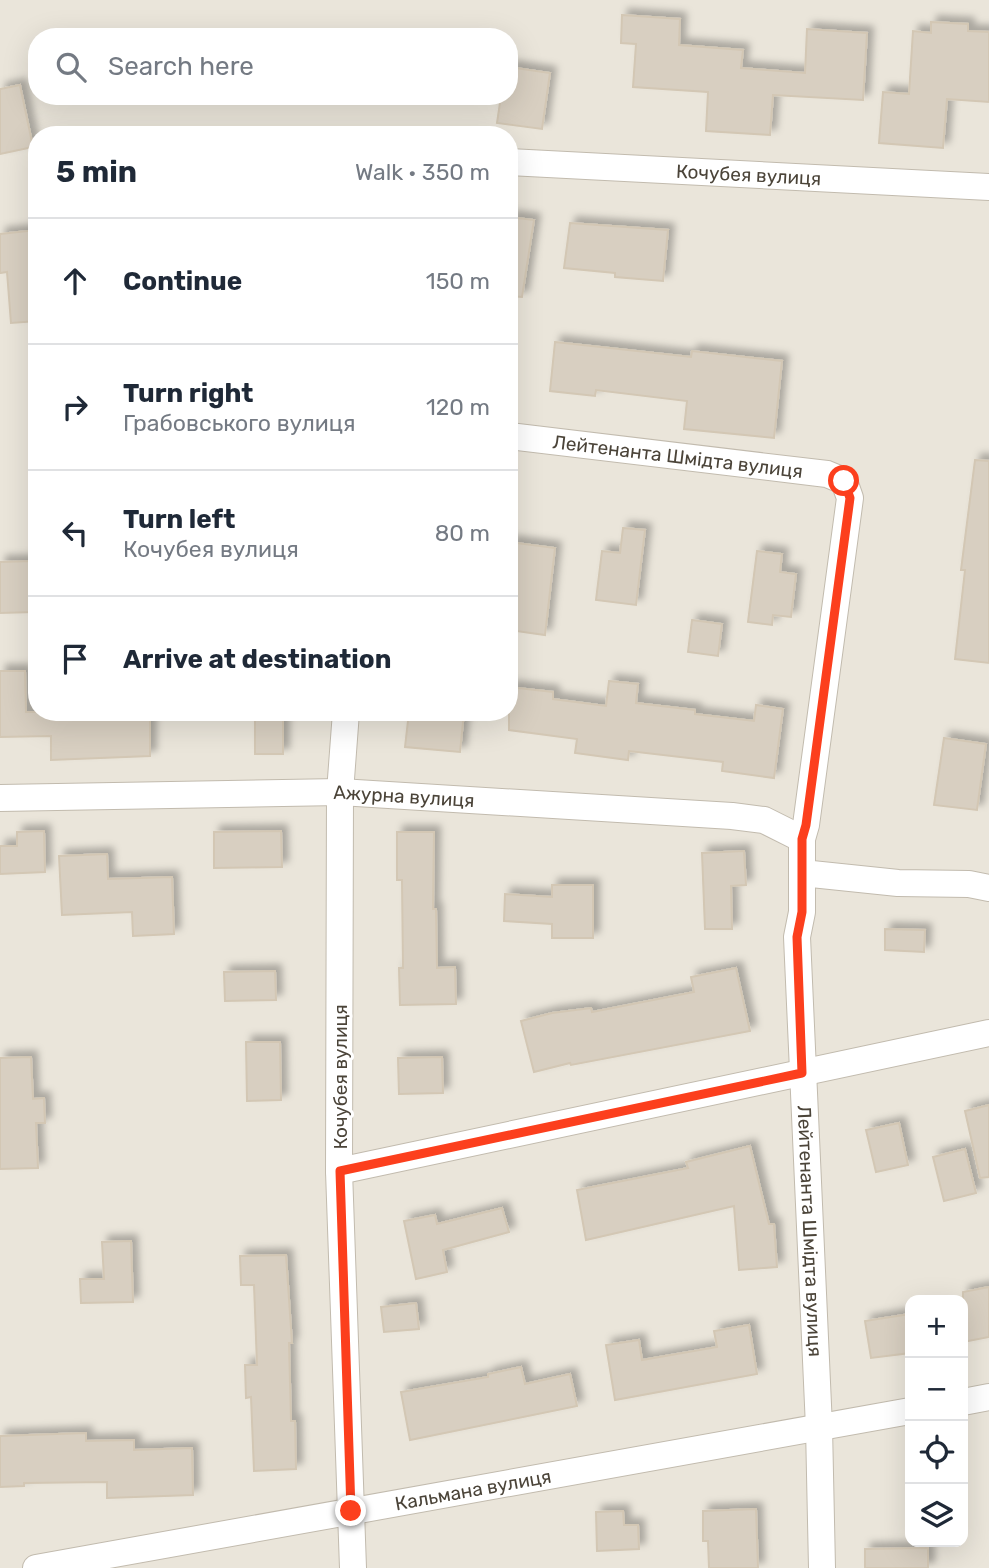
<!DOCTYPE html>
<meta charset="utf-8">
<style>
body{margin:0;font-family:Rubik,sans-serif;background:#f6f6f7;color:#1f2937}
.controls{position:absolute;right:21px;bottom:21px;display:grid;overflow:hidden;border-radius:14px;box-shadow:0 7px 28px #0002}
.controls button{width:63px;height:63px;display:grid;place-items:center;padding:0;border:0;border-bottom:2px solid #e0e1e3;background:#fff;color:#1f2937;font:35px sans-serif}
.stop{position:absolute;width:21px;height:21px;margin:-16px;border:5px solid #fc3f1d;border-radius:50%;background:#fff}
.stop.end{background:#fc3f1d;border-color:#fff;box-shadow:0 2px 7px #0008}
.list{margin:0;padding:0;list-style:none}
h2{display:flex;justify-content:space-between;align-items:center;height:91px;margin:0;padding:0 28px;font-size:30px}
h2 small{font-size:23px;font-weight:400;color:#747a83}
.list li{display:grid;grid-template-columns:46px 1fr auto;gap:21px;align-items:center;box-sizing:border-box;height:126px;padding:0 28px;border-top:2px solid #e0e1e3}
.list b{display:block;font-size:26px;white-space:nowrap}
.list p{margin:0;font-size:23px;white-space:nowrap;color:#747a83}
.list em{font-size:23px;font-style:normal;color:#747a83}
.icon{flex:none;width:38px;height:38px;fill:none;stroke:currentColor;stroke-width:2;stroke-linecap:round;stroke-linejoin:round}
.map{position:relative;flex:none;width:989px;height:1568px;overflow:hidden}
.search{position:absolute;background:#fff;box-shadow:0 7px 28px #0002;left:28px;top:28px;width:490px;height:77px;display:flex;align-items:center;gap:18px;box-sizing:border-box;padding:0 24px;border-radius:28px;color:#747a83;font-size:26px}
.panel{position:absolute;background:#fff;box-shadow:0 7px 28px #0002;left:28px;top:126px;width:490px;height:595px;border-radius:28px}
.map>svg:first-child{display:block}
.residential{fill:#eae5da;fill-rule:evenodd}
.building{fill:#d8cfc1;stroke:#d3c7b4;stroke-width:2;filter:url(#shadow)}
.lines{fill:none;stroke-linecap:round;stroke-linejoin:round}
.minor-casing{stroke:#c2bbae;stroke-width:28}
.minor{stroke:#fff;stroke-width:26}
.route{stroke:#fc3f1d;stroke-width:9}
.labels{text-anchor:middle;stroke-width:6;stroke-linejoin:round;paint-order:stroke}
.street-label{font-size:19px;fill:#4b4439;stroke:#fff}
</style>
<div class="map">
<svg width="989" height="1568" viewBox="0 0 989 1568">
<defs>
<filter id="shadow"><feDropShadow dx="6" dy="-6" stdDeviation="3.5" flood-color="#0004"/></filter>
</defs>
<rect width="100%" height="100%" fill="#f6f3ec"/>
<!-- residential -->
<path class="residential" d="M0,0h989v1568h-989zM37,37h472v59h-472zM37,135h472v577h-472zM910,1300h53v242h-53z"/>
<!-- building -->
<g class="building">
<path d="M622,15l58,4 -1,26 64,5 -2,18 64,5 2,-44 60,4 -4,67 -90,-5 -3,40 -64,-4 2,-39 -75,-5 3,-43 -15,-1z"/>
<path d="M931,22l37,2v7l21,1v70l-42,-3 -4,49 -64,-5 4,-51 26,2 4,-63 18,2z"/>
<path d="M509,67l41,6 -8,56 -45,-6 4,-27h8z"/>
<path d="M20,85l13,62 -33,7v-65z"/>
<path d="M509,217l25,3 -12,77 -13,-1z"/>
<path d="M570,223l98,7 -5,51 -48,-4v-4l-51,-5z"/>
<path d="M37,230v91l-26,2 -4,-51 -7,1v-39z"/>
<path d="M555,342l136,15 1,-6 90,10 -8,77 -90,-9 3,-28 -91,-11 -1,6 -45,-5z"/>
<path d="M975,460l14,1v202l-34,-4 10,-89h-4z"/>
<path d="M623,528l22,2 -9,75 -40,-5 6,-49 18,2z"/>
<path d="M509,542l46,6 -10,87 -36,-5z"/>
<path d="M757,551l25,3 -2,18 16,2 -5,43 -18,-2 -1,10 -24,-3z"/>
<path d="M33,561l1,51 -34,1v-51z"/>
<path d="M692,620l30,4 -4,32 -30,-4z"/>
<path d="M0,671h25l1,41h124v44l-99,4v-24l-51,1z"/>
<path d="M609,681l29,3 -2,19 59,7v4l59,7 2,-16 27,4 -9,69 -52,-7 1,-9 -94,-11 -1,9 -53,-7 2,-14 -68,-9v-43l44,5v7l53,7z"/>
<rect x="255" y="712" width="28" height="42"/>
<path d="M409,712h55l-4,40 -55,-5z"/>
<path d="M944,738l42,6 -9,66 -43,-5z"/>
<path d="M44,831l1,41 -45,2v-28h17v-14z"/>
<path d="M281,831l1,36 -68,1v-36z"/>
<path d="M397,832h37l-1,77h3l1,59 18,-1 1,37 -56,1 -1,-37h4l-1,-88h-5z"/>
<path d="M744,851l2,34 -15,1 1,43h-27l-3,-76z"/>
<path d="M107,854l1,25 64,-2 2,57 -41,2 -1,-24 -70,3 -3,-59z"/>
<path d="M552,885h41v53h-41v-14l-48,-3 1,-27 47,3z"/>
<path d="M885,929l40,1 -1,22 -39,-2z"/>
<path d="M736,968l14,63 -179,34 -1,-2 -36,9 -13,-51 31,-8 39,-5 1,4 102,-20 -3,-15z"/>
<path d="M275,971l1,29 -51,1 -1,-29z"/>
<path d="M246,1042h34l1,58 -34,1z"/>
<path d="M31,1057l2,42 11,-1 1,25h-9l2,45 -38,1v-111z"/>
<path d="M442,1057l1,36 -44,1 -1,-36z"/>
<path d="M989,1105v72l-9,1 -15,-67z"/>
<path d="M899,1123l9,42 -32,7 -10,-42z"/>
<path d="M750,1146l19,78h5l3,43 -38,3 -5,-64 -148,34 -9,-50 111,-22 -2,-6z"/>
<path d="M965,1149l11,44 -32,8 -11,-44z"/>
<path d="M502,1208l7,24 -66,18 4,22 -31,7 -12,-58 31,-6 2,9z"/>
<path d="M131,1241l2,61 -52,1 -1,-24h24l-2,-37z"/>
<path d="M286,1255l6,88h-3l2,78h4l1,48 -42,2 -3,-74 -5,1 -1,-33h12l-3,-80h-13l-1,-29z"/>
<path d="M989,1287v50l-26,5v-50z"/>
<path d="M416,1303l3,26 -35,3 -3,-25z"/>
<path d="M910,1314v39l-39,5 -6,-37z"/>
<path d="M749,1325l8,49 -142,26 -9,-55 33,-5 3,20 75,-13 -3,-16z"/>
<path d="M521,1367l4,17 45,-10 7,32 -167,34 -9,-48 87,-15v-3z"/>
<path d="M86,1433v8l48,-1v10l58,-2 1,47 -86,3v-16l-83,1v3l-24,1v-51z"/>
<path d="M756,1509l2,59h-49l-1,-27h-5v-30z"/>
<path d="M623,1511l1,14h14l1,24 -42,2 -1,-39z"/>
<path d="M928,1548v20h-63v-19z"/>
</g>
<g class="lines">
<!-- minor casing -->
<g class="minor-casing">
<g id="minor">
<path id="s1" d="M509,162l480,25"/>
<path id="s2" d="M509,436l318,38 17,7 6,17 -44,327 -4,14v73l-5,25 22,490 3,141"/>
<path d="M346,712l-6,80 -1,379 14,397"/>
<path id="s3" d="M0,798l340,-6 392,24 32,4 38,19"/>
<path d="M802,873l96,10 71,1 20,4"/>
<path d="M339,1171l650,-138"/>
<path d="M963,1402l26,-5"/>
<path id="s4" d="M36,1568l874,-157"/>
</g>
</g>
<!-- minor -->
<use href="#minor" class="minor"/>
</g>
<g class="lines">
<!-- route -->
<path class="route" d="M351,1511l-11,-340 462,-98 -5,-136 5,-25v-73l4,-14 44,-327 -6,-17"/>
</g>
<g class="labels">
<!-- street labels -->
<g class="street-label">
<text dy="7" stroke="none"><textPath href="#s1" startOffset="240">Кочубея вулиця</textPath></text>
<text dy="7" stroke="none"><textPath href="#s2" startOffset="170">Лейтенанта Шмідта вулиця</textPath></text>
<text dy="7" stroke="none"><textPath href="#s3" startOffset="404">Ажурна вулиця</textPath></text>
<text transform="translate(340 1077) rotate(-90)" y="7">Кочубея вулиця</text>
<text dy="7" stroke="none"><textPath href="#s2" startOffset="1094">Лейтенанта Шмідта вулиця</textPath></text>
<text dy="7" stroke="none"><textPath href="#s4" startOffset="444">Кальмана вулиця</textPath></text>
</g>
</g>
</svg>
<div class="controls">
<button>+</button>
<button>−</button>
<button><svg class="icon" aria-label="locate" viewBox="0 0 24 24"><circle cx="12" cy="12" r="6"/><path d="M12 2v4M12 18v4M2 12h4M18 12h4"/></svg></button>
<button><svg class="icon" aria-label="layers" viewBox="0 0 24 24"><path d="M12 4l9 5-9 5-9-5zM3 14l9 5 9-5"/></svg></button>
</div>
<div class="stop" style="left:844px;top:481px"></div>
<div class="stop end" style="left:351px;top:1511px"></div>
<div class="search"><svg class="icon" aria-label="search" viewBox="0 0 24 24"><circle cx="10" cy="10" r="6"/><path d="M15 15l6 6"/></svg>Search here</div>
<section class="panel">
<h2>5 min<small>Walk · 350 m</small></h2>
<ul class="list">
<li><svg class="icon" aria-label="ahead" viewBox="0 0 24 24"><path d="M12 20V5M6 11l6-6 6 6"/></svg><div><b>Continue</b></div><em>150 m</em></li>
<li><svg class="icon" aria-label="right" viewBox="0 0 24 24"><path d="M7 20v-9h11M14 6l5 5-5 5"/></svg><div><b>Turn right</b><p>Грабовського вулиця</p></div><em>120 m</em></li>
<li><svg class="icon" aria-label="left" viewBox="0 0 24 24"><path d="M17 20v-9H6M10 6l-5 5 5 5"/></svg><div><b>Turn left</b><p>Кочубея вулиця</p></div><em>80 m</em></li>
<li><svg class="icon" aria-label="arrive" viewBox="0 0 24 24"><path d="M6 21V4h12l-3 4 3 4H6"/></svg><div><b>Arrive at destination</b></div></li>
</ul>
</section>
</div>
